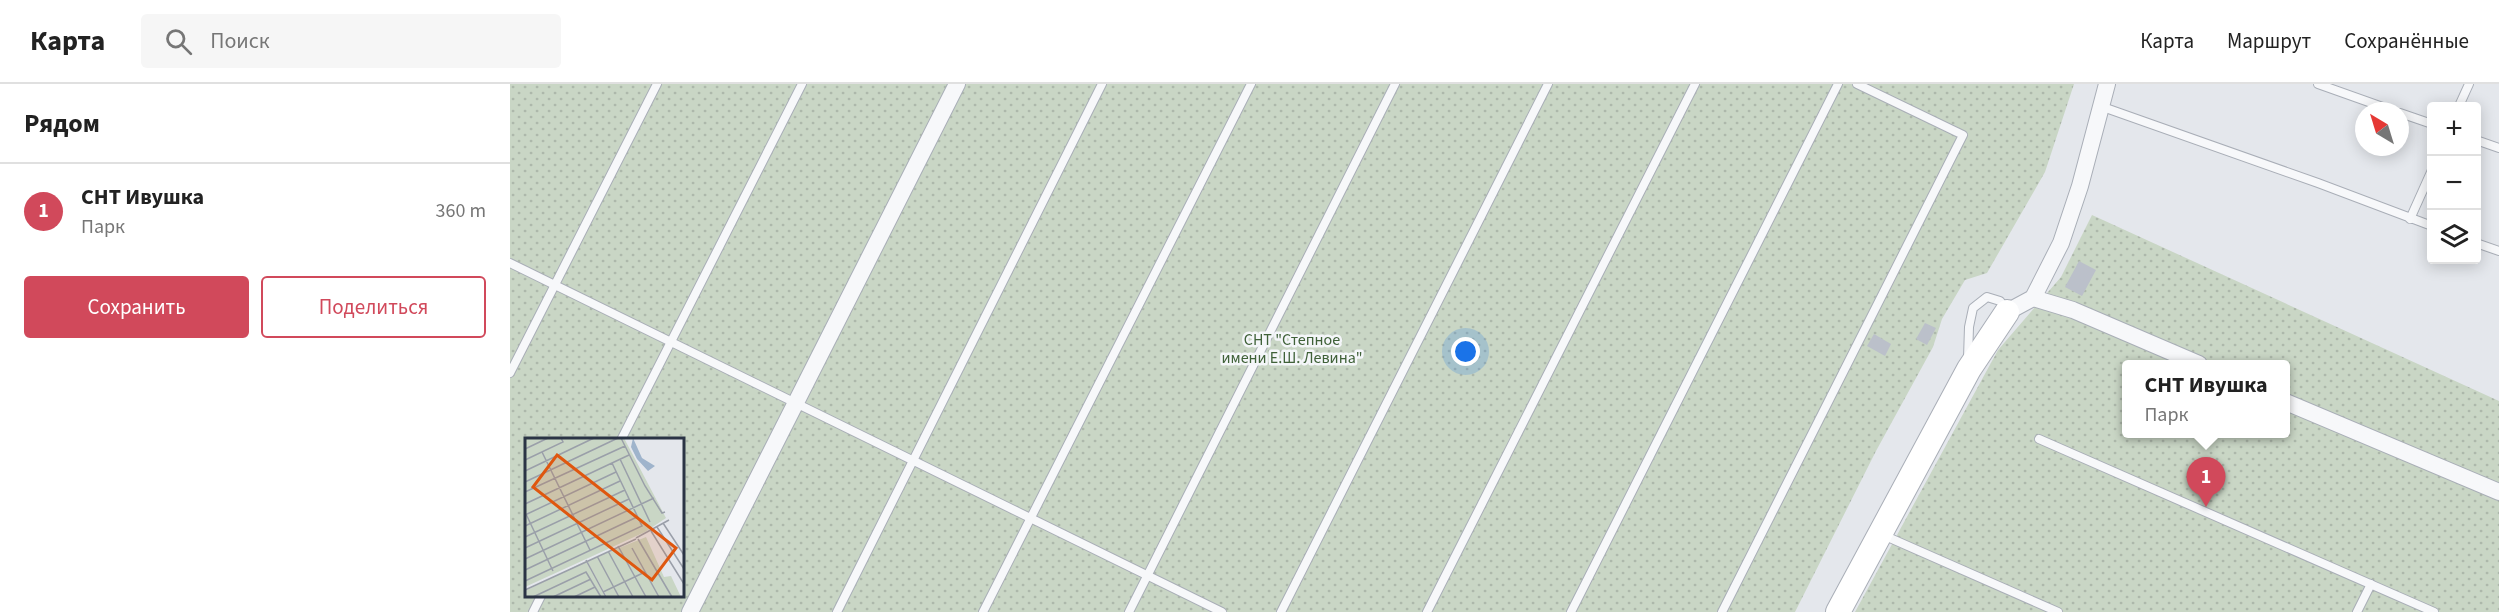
<!DOCTYPE html>
<html lang="ru">
<meta charset="utf-8">
<style>
body{margin:0;font-family:"Source Sans 3",sans-serif;background:#f6f6f6;color:#222}
.controls{position:absolute;right:18px;top:18px;display:grid;overflow:hidden;border-radius:6px;box-shadow:0 3px 15px #0003}
.controls button{width:54px;height:54px;display:grid;place-items:center;padding:0;border:0;border-bottom:2px solid #e0e0e0;background:#fff;color:#222;font:30px sans-serif}
.compass{position:absolute;left:1845px;top:18px;width:54px;height:54px;border-radius:50%;background:#fff;box-shadow:0 3px 15px #0003;rotate:322deg}
.you{position:absolute;left:956px;top:268px;width:21px;height:21px;margin:-15px;border:4px solid #fff;border-radius:50%;background:#1a73e8;box-shadow:0 0 0 9px #1a73e833}
.badge{display:grid;place-items:center;width:39px;height:39px;border-radius:50%;background:#d1495b;color:#fff;font-size:20px;font-weight:700}
.pin{position:absolute;translate:-50% -50px;filter:drop-shadow(0 2px 3px #0008)}
.pin::after{content:'';position:absolute;top:32px;width:21px;height:18px;background:inherit;clip-path:polygon(0 0,100% 0,50% 100%)}
.popup{position:absolute;left:1612px;top:276px;width:168px;height:78px;box-sizing:border-box;display:grid;place-content:center;border-radius:6px;background:#fff;filter:drop-shadow(0 2px 4px #0005);font-size:20px;white-space:nowrap;color:#767676}
.popup b{font-size:22px;color:#222}
.popup::after{content:'';position:absolute;left:50%;top:100%;margin-left:-12px;border:12px solid transparent;border-top-color:#fff}
.list{margin:0;padding:0;list-style:none}
h2{display:flex;justify-content:space-between;align-items:center;height:78px;margin:0;padding:0 24px;font-size:26px}
h2 small{font-size:20px;font-weight:400;color:#767676}
.list li{display:grid;grid-template-columns:39px 1fr auto;gap:18px;align-items:center;box-sizing:border-box;height:96px;padding:0 24px;border-top:2px solid #e0e0e0}
.list b{display:block;font-size:22px;white-space:nowrap}
.list p{margin:0;font-size:20px;white-space:nowrap;color:#767676}
.list em{font-size:20px;font-style:normal;color:#767676}
.actions{display:flex;gap:12px;padding:18px 24px}
.actions a{flex:1;padding:14px 0;border:2px solid #d1495b;border-radius:6px;text-align:center;font-size:21px;color:#d1495b}
.actions .main{background:#d1495b;color:#fff}
.icon{flex:none;width:33px;height:33px;fill:none;stroke:currentColor;stroke-width:2;stroke-linecap:round;stroke-linejoin:round}
.map{position:relative;flex:none;width:1989px;height:528px;overflow:hidden}
header{display:flex;align-items:center;gap:36px;box-sizing:border-box;height:84px;padding:0 30px;background:#fff;border-bottom:2px solid #e0e0e0}
header strong{font-size:28px}
nav{display:flex;gap:33px;margin-inline-start:auto;font-size:21px}
.search{width:420px;height:54px;background:#f6f6f6;display:flex;align-items:center;gap:15px;box-sizing:border-box;padding:0 21px;border-radius:6px;color:#767676;font-size:22px}
main{display:flex}
aside{flex:1;background:#fff}
.map>svg:first-child{display:block}
.grass{fill:url(#grass-dots);fill-rule:evenodd}
.building{fill:#bbc0ca}
.lines{fill:none;stroke-linecap:round;stroke-linejoin:round}
.lane-casing{stroke:#a9aeb7;stroke-width:10}
.street-casing{stroke:#a9aeb7;stroke-width:18}
.secondary-casing{stroke:#a9aeb7;stroke-width:26}
.lane{stroke:#f7f8fa;stroke-width:8}
.street{stroke:#f7f8fa;stroke-width:16}
.secondary{stroke:#fff;stroke-width:24}
.labels{text-anchor:middle;stroke-width:5;stroke-linejoin:round;paint-order:stroke}
.park-label{font-size:16px;fill:#3f6138;stroke:#f4f6f9}
.inset-road{fill:none;stroke:#9a9fa9;stroke-width:1.5}
.view{fill:#df570f;fill-opacity:0.15;stroke:#df570f;stroke-width:3}
.inset-edge{fill:none;stroke:#2b3445;stroke-width:3}
</style>
<header>
<strong>Карта</strong>
<div class="search"><svg class="icon" aria-label="search" viewBox="0 0 24 24"><circle cx="10" cy="10" r="6"/><path d="M15 15l6 6"/></svg>Поиск</div>
<nav><a>Карта</a><a>Маршрут</a><a>Сохранённые</a></nav>
</header>
<main>
<aside>
<h2>Рядом<small></small></h2>
<ul class="list">
<li><span class="badge">1</span><div><b>СНТ Ивушка</b><p>Парк</p></div><em>360 m</em></li>
</ul>
<div class="actions"><a class="main">Сохранить</a><a>Поделиться</a></div>
</aside>
<div class="map">
<svg width="1989" height="528" viewBox="0 0 1989 528">
<defs>
<pattern id="grass-dots" width="8" height="8" patternUnits="userSpaceOnUse" patternTransform="scale(1.5)"><rect width="8" height="8" fill="#c9d6c5"/><path d="M2 2h.1M6 6h.1" fill="none" stroke="#adb8ab" stroke-width="1.8" stroke-linecap="round"/></pattern>
</defs>
<rect width="100%" height="100%" fill="#e4e7ec"/>
<!-- grass -->
<g class="grass">
<path d="M0,0h1564l-29,88 -58,101 -22,7 -23,39 -9,28 -57,104 -81,161h-1285zM16,356h156v156h-156z"/>
<path d="M1582,131l407,186v211h-644l143,-262 63,-73zM1616,280h160v70h-160z"/>
</g>
<!-- building -->
<g class="building">
<path d="M1569,177l17,9 -14,26 -17,-9z"/>
<path d="M1415,239l11,5 -9,17 -11,-6z"/>
<path d="M1364,250l17,10 -6,12 -18,-10z"/>
</g>
<g class="lines">
<!-- lane casing -->
<g class="lane-casing">
<g id="lane">
<path d="M1808,0l76,27"/>
<path d="M1590,22l218,77 114,43"/>
<path d="M1949,22l10,-22"/>
<path d="M1890,29l32,11"/>
<path d="M1966,56l23,8"/>
<path d="M1900,135l22,-49"/>
<path d="M1966,159l23,8"/>
<path d="M0,179l712,349"/>
<path d="M1458,274l1,-31 4,-19 14,-11 13,4 7,11"/>
<path d="M0,289l147,-289"/>
<path d="M1529,355l395,173"/>
<path d="M111,356l181,-356"/>
<path d="M1373,451l175,77"/>
<path d="M23,528l8,-16"/>
<path d="M327,528l265,-528"/>
<path d="M473,528l268,-528"/>
<path d="M619,528l266,-528"/>
<path d="M771,528l267,-528"/>
<path d="M917,528l268,-528"/>
<path d="M1061,528l267,-528"/>
<path d="M1212,528l241,-477 -106,-51"/>
<path d="M1847,528l14,-28"/>
</g>
</g>
<!-- street casing -->
<g class="street-casing">
<g id="street">
<path d="M1523,214l40,12 126,54"/>
<path d="M1497,228l26,-14 28,-55 19,-57 27,-102"/>
<path d="M1776,318l213,90"/>
<path d="M180,528l267,-528"/>
</g>
</g>
<!-- secondary casing -->
<g class="secondary-casing">
<path id="secondary" d="M1328,528l131,-243 38,-57"/>
</g>
<!-- lane -->
<use href="#lane" class="lane"/>
<!-- street -->
<use href="#street" class="street"/>
<!-- secondary -->
<use href="#secondary" class="secondary"/>
</g>
<g class="labels">
<!-- park labels -->
<g class="park-label">
<text x="782" y="261">СНТ "Степное<tspan x="782" dy="18">имени Е.Ш. Левина"</tspan></text>
</g>
</g>
<!-- overview -->
<g transform="translate(15 354)">
<rect width="159" height="159" fill="#e4e7ec"/>
<path d="M0,0h99l42,80 -21,14 -120,55zM121,99l18,40 7,-1 10,21h-74l-20,-36zM61,123l20,36h-81v-6z" fill="#c9d6c5"/>
<path d="M108,0l9,20 13,8 -7,5 -11,-12 -6,-12z" fill="#9fb4cc"/>
<path class="inset-road" d="M96,0l24,48 17,27 3,-1M0,11l23,-11M17,14l48,98M95,21l30,63M0,22l38,-18 -2,-4M0,33l69,-33M0,44l93,-44M0,54l100,-46M0,66l104,-49M1,76l27,57M0,77l91,-43M138,85l21,32M0,88l95,-45M132,89l27,42M126,93l33,53M0,99l100,-47M111,100l33,-18M113,101l34,58M93,108l28,51M0,110l104,-49M107,110l27,49M83,113l25,46M72,118l22,41M0,121l129,-61M61,122l20,37M0,132l112,-53M0,143l117,-55 -30,-63M0,152l111,-51M78,154l42,-20M8,159l53,-25 15,25M28,159l38,-18M49,159l21,-10"/>
<path class="view" d="M32,17l119,93 -24,32 -119,-93z"/>
<rect width="159" height="159" class="inset-edge"/>
</g>
</svg>
<div class="controls">
<button>+</button>
<button>−</button>
<button><svg class="icon" aria-label="layers" viewBox="0 0 24 24"><path d="M12 4l9 5-9 5-9-5zM3 14l9 5 9-5"/></svg></button>
</div>
<svg class="compass" viewBox="-18 -18 36 36"><path d="M0-13l5 13h-10z" fill="#e53935"/><path d="M0 13l5-13h-10z" fill="#767676"/></svg>
<div class="you"></div>
<div class="pin badge" style="left:1696px;top:423px">1</div>
<div class="popup"><b>СНТ Ивушка</b>Парк</div>
</div>
</main>
